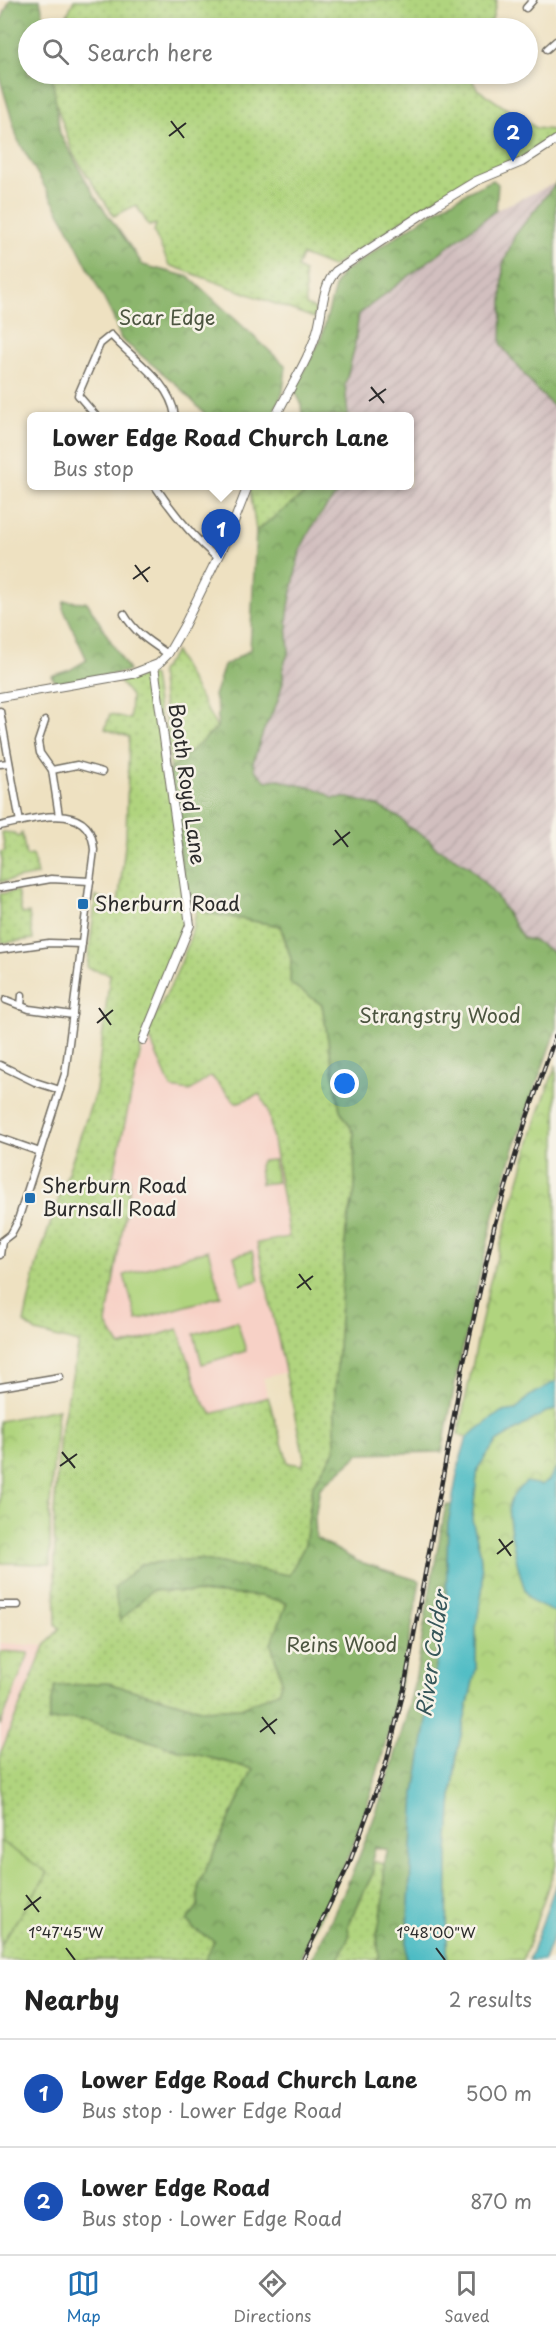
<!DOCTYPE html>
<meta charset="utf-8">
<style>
body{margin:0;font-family:"Playpen Sans",sans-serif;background:#f6f6f6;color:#222}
.you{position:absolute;left:345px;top:1084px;width:21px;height:21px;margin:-15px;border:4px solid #fff;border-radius:50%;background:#1a73e8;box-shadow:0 0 0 9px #1a73e833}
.badge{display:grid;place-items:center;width:39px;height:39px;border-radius:50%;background:#1f6fb2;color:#fff;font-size:20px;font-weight:700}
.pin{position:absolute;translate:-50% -50px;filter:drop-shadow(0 2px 3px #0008)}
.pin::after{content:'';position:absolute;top:32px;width:21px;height:18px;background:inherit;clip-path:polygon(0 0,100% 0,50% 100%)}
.popup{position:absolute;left:27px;top:412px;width:387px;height:78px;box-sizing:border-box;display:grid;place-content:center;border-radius:9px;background:#fff;filter:drop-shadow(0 2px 4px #0005);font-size:20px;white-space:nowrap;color:#767676}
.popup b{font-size:22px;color:#222}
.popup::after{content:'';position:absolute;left:50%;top:100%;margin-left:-12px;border:12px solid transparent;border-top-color:#fff}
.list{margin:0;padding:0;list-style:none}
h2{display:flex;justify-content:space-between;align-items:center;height:78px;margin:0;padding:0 24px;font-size:26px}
h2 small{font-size:20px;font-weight:400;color:#767676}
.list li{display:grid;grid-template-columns:39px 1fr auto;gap:18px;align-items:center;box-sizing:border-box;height:108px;padding:0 24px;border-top:2px solid #e0e0e0}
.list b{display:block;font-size:22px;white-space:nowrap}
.list p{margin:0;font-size:20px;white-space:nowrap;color:#767676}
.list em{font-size:20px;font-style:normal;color:#767676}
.icon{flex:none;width:33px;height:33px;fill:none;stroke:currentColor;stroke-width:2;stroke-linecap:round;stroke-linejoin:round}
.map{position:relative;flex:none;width:556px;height:1960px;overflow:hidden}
.search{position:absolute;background:#fff;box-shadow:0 3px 9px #0003;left:18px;right:18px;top:18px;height:66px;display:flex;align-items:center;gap:15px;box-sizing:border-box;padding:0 21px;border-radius:33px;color:#767676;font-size:22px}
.sheet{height:294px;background:#fff}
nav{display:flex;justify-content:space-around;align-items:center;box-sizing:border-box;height:84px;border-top:2px solid #e0e0e0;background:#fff;font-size:16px;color:#767676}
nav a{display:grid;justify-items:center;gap:3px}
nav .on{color:#1f6fb2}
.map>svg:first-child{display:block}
.built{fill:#f7d1c6}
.industrial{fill:url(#industrial-furrows)}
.grass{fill:url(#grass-dots);stroke:#6e8054;stroke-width:1.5}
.forest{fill:url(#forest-crowns);stroke:#5c704c;stroke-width:1.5}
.park{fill:url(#park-crowns);stroke:#6e8054;stroke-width:1.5}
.pitch{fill:#b0d47e;stroke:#6e8054;stroke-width:1.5}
.water{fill:#4ebcc4;stroke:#3c7478;stroke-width:1.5}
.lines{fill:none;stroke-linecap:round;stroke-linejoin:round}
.minor-casing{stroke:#6f6b60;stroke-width:9}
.tertiary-casing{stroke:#6f6b60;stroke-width:10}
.minor{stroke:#fff;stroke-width:6}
.tertiary{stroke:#fff;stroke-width:8}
.rail-casing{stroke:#2b2b2b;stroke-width:4.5}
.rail{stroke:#f7f3e8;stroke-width:2;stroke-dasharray:7;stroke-linecap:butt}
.ticks{fill:none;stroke:#2b2b2b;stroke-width:2}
.poi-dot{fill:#1f6fb2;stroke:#f7f3e8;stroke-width:2}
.labels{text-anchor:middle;stroke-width:5;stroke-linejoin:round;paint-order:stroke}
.park-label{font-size:20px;fill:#4c5540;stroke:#f7f3e8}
.street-label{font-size:20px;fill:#2b2b2b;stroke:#f7f3e8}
.poi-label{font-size:20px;fill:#2b2b2b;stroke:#f7f3e8;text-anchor:start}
.water-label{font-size:21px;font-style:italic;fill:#365659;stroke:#f7f3e8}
.ticks-label{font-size:15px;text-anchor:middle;fill:#2b2b2b;stroke:#f7f3e8;stroke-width:5;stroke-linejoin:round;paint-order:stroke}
</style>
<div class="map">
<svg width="556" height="1960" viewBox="0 0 556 1960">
<defs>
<pattern id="industrial-furrows" width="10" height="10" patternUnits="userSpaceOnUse" patternTransform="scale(1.5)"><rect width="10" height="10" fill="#d2bfbf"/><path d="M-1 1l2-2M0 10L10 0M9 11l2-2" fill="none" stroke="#b4a4a4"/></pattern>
<pattern id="grass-dots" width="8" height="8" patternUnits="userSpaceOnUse" patternTransform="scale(1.5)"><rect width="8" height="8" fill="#b0d47e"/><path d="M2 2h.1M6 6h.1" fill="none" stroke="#98b66d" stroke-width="1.8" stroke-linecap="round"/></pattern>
<pattern id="forest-crowns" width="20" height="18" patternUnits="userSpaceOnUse" patternTransform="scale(1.5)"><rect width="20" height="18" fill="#8cb66d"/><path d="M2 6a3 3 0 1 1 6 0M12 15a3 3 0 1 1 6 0" fill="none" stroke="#73945a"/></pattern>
<pattern id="park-crowns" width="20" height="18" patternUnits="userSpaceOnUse" patternTransform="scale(1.5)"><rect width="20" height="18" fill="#b0d47e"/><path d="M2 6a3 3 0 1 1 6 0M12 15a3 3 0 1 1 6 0" fill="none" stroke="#98b66d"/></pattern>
</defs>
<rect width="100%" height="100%" fill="#f7f3e8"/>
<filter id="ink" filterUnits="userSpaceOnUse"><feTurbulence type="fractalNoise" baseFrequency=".0167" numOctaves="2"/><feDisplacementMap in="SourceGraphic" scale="12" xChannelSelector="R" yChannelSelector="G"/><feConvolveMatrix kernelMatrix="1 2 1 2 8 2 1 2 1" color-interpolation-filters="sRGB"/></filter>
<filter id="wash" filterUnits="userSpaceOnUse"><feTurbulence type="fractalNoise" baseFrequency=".008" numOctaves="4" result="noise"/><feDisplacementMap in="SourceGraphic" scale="24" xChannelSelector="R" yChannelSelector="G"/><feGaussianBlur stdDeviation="1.35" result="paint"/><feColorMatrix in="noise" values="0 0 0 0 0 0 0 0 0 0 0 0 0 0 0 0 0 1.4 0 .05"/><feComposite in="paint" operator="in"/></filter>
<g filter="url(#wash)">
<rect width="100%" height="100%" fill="#eee1c1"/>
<!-- built -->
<g class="built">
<path d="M147,1032l24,56 19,3 21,-15 25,27 24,-9 8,16 4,22 17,105 -32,6 5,31 24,98 -23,6 5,19 -56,17 -10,-13 -24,-72 -58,18 -14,-24 23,-131 -17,-14z"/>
<path d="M0,1643l45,3 -45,108z"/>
</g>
<!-- industrial -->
<path class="industrial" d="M556,183v771l-21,-13 -12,-2 -54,-73 -34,-19 -6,-8 -21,-12 -6,-8 -24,-13 -29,-8h-17l-44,-14 -10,-5 -12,2 -11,-11 -2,-7 10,-31 14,-29 6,-21v-15l6,-16 -2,-29 2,-16 11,-56 7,-16 36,-48h67v-70h-62l-3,-31 9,-35 5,-36 137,-104z"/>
<!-- grass -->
<g class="grass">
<path d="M74,0h423l-5,20 -6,8h-425z"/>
<path d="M50,74h419l8,15 59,39 17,2 3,6 -38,23 -44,17 -36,21 -106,70 -30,-12 -5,13 7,4 2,33 9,4 -1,9 -145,-53 -15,-33 2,-8 -7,2 -13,-21 -22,11 -41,-62 -21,-63z"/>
<path d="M252,486h64l-60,45 -6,-41z"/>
<path d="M175,652l42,76 -46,42 -11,-98z"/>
<path d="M150,675l3,1 34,226 -3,9 1,16 -42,113 -30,137 16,2v13l-23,131 14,24 58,-18 24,71 10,14 56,-17 20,66 15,2 1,-8 -47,-214 32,-6 -21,-127 -8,-16 -24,9 -25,-27 -21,15 -19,-3 -24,-56c20,-39 44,-81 50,-125l11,6 72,13 11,33 -1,24 32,22 18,105 14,23 1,57 -9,40 -11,163v57l-22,35 -8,60 -16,30 -91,-16 -57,5 11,26 109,6 26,7 -16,41 11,37 -3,11 -38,16 -37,2 -97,-27 -52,3 -7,36 25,-3 16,2 79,26 85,22 -54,115 -1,22 -10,15 6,8 21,12 -10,19h-205v-15l48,-72 -48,-32v-87l45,-108 15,-18 -4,-3 -2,-111 6,-80 19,-91 -43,-11 -12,-9 13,-60 59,-173 14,-116 -23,-6 9,-72 22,9 8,-68 3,-100 -24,-8 5,-15 20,5 1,-23 -12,-15z"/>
<path d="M2,832l12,1 4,4 4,-4 4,23 7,-1 4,20 -37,7 2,-22 -2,-8 5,-1z"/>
<path d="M17,891l5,23 7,-1 4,26 -31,4 -2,-14v-35z"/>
<path d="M372,1861l12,3v35l-7,36 2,21 -3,4h-38l11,-24 -1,-10 26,-55z"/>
</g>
<!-- forest -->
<g class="forest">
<path d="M10,0h30l6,28h-18v46h24l8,60 36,64 47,67 46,12 97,89 -3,26 -11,24h-65l-31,-32 -55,-45 -8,-22 -47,-93 -48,-84 -18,-61v-56z"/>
<path d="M493,180l5,4 -2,26 -137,104 -5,36 -9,35 3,31h-46l-1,-13 -7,-14 27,-50 15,-56 6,-10c49,-32 97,-69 151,-93z"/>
<path d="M556,183v226l-20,-20 -35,-44 2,-80 12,-30z"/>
<path d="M315,486h28l-29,37 -14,27 -11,56 -2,16 2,29 -6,16v15l-6,21 -14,29 -10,31 2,7 11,11 12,-2c16,9 42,5 54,19h17l29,8 24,13 6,8 21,12 6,8 34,19 27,30 27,42 12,3 21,13v75l-41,116 -21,70 -37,158 -15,79 -82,2 -40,34 -5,29 1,21 41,23 63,20c-15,91 -35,180 -68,267 -16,38 -35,75 -53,112h-94l9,-19 -20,-12 -7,-8 11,-15 1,-22 54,-115 -85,-22 -79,-26 -16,-2 -25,3 7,-36 52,-3 97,27 37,-2 37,-16 4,-11 -11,-37 16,-41 -26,-7 -109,-6 -32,31 -6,-33 27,-24 57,-5 91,16 16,-30 8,-60 22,-35v-57l11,-163 9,-40 -1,-57 -14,-23 -18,-105 -32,-22 1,-24 -10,-33 -73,-13 -21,-11 -18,-131 48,-43 1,-18 -4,-14 10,-30 26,-16 6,-119z"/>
<path d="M64,601l23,1 42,69 -65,12 -9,-2 -4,-5 19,-6 17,-10 -24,-52z"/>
<path d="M446,1505h6l-4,19 -2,83 -31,186 -9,167h-30l3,-4 -2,-21 7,-36v-35l4,-14 -13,-3 -3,14 2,10 -26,54 1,11 -11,24h-27c46,-88 82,-183 104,-280 5,-22 7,-45 11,-67 6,-36 13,-72 20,-108z"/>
</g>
<!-- park -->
<g class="park">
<path d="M556,1065v799l-33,96h-76l1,-106 4,-58 5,-43 19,-85v-40l7,-43 -3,-34 -8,-31 2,-25 4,-27 18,-26 -38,-7 31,-150 48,-167z"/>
<path d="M274,1160l3,22 -16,2 -2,-18 2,-5z"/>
<path d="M58,1409l-8,96v59l-50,-1v-142z"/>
<path d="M0,1651l29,2 -29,73z"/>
</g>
<!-- pitch -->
<g class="pitch">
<path d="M208,1250l13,46 -84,24 -13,-45z"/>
<path d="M252,1251l7,29 -17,5 -8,-29z"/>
<path d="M237,1321l9,30 -44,13 -8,-30z"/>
<path d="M0,1841l48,32 -48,72z"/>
</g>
<!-- water -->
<g class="water">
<path d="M556,1381v29l-10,2 -50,30 -18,26 -6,52 8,31 3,34 -7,43v40l-19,85 -5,43 -4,58 -1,106h-41l9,-167 31,-186 2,-83 11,-60 8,-27 34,-25 15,-2 12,-13z"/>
<path d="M556,1467v146c-7,-4 -19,-7 -25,-13 -10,-9 -25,-83 -22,-96 3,-9 10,-16 17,-22l15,3 8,-5z"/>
<path d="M556,1884v45l-12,31h-15z"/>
</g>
</g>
<g filter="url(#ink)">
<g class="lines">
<!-- minor casing -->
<g class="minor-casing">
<g id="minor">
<path d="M526,8l7,-8"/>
<path d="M547,49l9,-8"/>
<path d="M96,416l-18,-21 22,-51 11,-9c22,25 59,46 64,81"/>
<path d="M155,486c18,27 37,50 62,72"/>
<path d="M124,614c11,19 26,28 44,40"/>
<path d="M0,711l20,111"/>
<path d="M45,721l-7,21 2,11 12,17 7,46"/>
<path d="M0,764l9,-1"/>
<path d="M52,770l25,-5 25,7"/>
<path d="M0,826c31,-6 91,-28 94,24l-29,224 -48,149 -6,11 -9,7 -2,14"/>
<path d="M0,888l51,-9 39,2"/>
<path d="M0,950l49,-7 33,1"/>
<path d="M6,1000l23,9 44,6"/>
<path d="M21,1006l1,-11"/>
<path d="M0,1065l35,17 25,8"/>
<path d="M0,1138l40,14"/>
<path d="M0,1387l60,-10"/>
<path d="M0,1605h18"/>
</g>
</g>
<!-- tertiary casing -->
<g class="tertiary-casing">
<g id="tertiary">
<path d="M276,416c13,-27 35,-60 42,-88 5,-19 4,-42 18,-57l102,-67 38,-23 46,-19 34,-22"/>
<path d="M0,697l132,-23 26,-10 10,-10 16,-28 46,-94 18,-46"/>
<path d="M143,1040l47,-115 -36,-259"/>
</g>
</g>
<!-- minor -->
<use href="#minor" class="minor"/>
<!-- tertiary -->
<use href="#tertiary" class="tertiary"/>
<!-- rail casing -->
<g class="rail-casing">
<path id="rail" d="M303,1960l46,-96 37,-100 18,-75 59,-323 32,-143 31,-103 30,-85"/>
</g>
<!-- rail -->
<use href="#rail" class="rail"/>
</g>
</g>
<!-- ticks -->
<path class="ticks" d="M171,121l13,17M169,136l17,-13M371,387l13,16M369,401l17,-12M135,565l13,17M133,579l17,-12M335,830l13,17M333,845l17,-13M99,1008l12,17M97,1023l16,-13M299,1274l12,16M297,1288l16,-12M62,1452l13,16M60,1466l17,-12M499,1539l12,17M497,1554l16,-13M262,1717l13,17M260,1732l17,-13M26,1895l13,17M24,1910l17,-13M66,1948l9,12M436,1948l9,12"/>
<!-- markers -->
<g class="poi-dot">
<rect x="77" y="898" width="12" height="12" rx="3"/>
<rect x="24" y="1192" width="12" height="12" rx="3"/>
</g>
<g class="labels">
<!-- park labels -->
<g class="park-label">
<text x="167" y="325">Scar Edge</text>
<text x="440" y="1023">Strangstry Wood</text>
<text x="342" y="1652">Reins Wood</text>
</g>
<!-- street labels -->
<g class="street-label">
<text transform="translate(187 784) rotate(82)" y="7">Booth Royd Lane</text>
</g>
<!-- poi labels -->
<g class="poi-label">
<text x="95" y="911">Sherburn Road</text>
<text x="42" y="1193">Sherburn Road<tspan x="42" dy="23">Burnsall Road</tspan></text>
</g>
<!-- water labels -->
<g class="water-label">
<text transform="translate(433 1654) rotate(-82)" y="7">River Calder</text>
</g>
</g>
<g class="ticks-label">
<text x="66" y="1938">1°47'45"W</text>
<text x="436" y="1938">1°48'00"W</text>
</g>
</svg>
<div class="you"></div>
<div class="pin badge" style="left:221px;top:559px;background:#1a4fb4">1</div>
<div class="popup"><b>Lower Edge Road Church Lane</b>Bus stop</div>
<div class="pin badge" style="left:513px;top:162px;background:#1a4fb4">2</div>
<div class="search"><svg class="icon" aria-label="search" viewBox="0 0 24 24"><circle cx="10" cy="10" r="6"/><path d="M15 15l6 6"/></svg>Search here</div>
</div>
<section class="sheet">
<h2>Nearby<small>2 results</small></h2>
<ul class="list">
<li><span class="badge" style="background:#1a4fb4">1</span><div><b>Lower Edge Road Church Lane</b><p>Bus stop · Lower Edge Road</p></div><em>500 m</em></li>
<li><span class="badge" style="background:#1a4fb4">2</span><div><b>Lower Edge Road</b><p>Bus stop · Lower Edge Road</p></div><em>870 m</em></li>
</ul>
</section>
<nav>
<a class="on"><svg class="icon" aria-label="map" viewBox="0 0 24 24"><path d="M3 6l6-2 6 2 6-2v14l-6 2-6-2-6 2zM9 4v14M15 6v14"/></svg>Map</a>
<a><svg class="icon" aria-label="directions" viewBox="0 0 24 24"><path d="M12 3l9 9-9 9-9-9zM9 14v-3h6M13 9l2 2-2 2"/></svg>Directions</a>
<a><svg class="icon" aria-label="saved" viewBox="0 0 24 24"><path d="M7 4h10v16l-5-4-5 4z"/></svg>Saved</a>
</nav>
